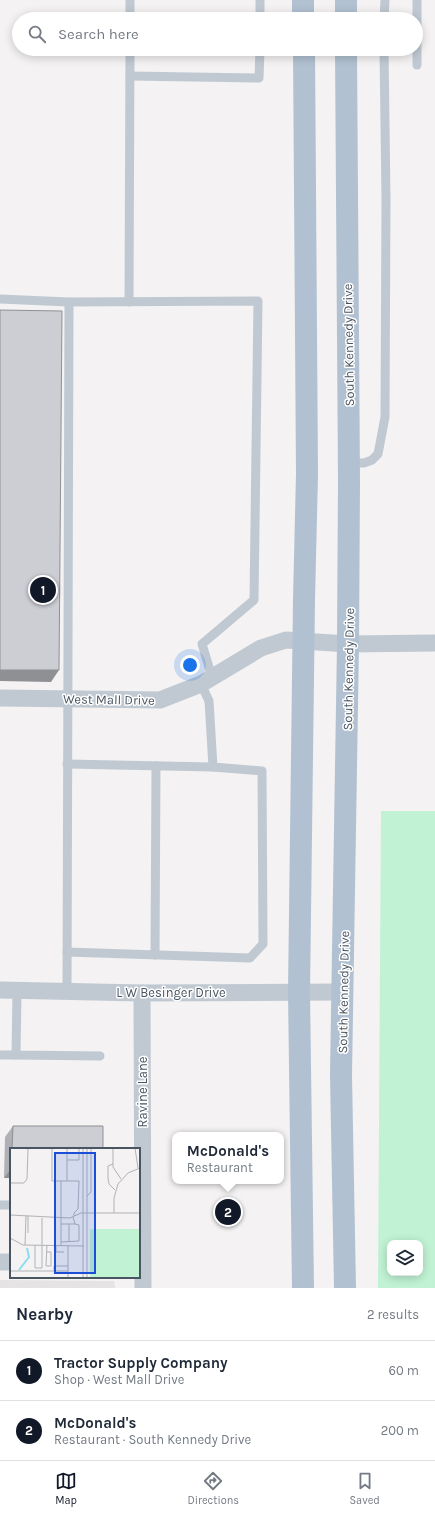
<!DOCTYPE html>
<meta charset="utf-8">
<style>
body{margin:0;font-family:Karla,sans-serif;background:#f6f6f7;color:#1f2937}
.controls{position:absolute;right:12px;bottom:12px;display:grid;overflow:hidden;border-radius:8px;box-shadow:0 2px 10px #0003}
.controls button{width:36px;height:36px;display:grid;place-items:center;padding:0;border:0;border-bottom:1px solid #e0e1e3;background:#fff;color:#1f2937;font:20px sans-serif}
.you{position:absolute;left:190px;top:665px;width:14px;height:14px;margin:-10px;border:3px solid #fff;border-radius:50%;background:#1a73e8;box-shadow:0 0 0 6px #1a73e833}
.badge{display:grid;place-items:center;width:26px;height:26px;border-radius:50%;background:#111827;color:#fff;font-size:13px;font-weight:700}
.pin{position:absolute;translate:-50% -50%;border:2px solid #fff;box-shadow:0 1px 4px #0006}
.popup{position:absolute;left:172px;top:1132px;width:112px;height:52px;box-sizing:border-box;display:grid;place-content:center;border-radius:8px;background:#fff;filter:drop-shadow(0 1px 3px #0005);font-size:13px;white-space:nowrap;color:#747a83}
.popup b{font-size:15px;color:#1f2937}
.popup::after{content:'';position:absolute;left:50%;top:100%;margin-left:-8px;border:8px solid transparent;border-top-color:#fff}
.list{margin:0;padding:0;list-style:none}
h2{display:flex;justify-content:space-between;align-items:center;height:52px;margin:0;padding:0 16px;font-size:17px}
h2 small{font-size:13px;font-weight:400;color:#747a83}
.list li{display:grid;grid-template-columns:26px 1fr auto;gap:12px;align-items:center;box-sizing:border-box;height:60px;padding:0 16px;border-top:1px solid #e0e1e3}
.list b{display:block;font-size:15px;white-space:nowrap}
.list p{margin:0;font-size:13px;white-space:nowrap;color:#747a83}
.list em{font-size:13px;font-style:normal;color:#747a83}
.icon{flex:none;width:22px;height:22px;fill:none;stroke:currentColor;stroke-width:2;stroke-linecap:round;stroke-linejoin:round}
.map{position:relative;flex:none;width:435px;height:1288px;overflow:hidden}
.search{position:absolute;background:#fff;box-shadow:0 2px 10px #0003;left:12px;right:12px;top:12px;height:44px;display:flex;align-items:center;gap:10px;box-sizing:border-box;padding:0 14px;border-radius:22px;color:#747a83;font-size:15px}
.sheet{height:172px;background:#fff}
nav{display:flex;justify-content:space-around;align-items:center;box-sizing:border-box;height:56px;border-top:1px solid #e0e1e3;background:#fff;font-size:11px;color:#747a83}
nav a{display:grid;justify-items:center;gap:2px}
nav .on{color:#111827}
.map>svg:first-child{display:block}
.education{fill:#e5e3e4}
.green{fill:#c0f2d3;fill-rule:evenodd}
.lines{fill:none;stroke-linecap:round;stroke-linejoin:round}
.lane{stroke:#c0c9d2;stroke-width:9}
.street{stroke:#c0c9d2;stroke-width:17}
.primary{stroke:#b1c1d1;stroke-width:22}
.wall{fill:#afb1b6}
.shaded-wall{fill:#8f9094}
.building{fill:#ccced4;stroke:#8f9094}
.labels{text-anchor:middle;stroke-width:3;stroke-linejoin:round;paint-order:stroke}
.street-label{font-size:13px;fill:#495561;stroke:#fff}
.inset-river{fill:none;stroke:#8cdcf0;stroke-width:2}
.inset-road{fill:none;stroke:#b0b3b8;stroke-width:1}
.view{fill:#1d4ed8;fill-opacity:0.15;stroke:#1d4ed8;stroke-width:2}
.inset-edge{fill:none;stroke:#495561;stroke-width:2}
</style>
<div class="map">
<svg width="435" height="1288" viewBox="0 0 435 1288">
<rect width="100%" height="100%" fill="#f4f2f2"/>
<!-- education -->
<path class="education" d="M0,1280l114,1 1,7h-115z"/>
<!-- green -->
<path class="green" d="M381,811h54v477h-57zM390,1243h30v30h-30z"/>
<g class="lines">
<!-- lane -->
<g class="lane">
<path d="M130,19v-19"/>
<path d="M260,19v-19"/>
<path d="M384,19l1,-19"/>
<path d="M417,65v-65"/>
<path d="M130,76l129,2 1,-29"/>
<path d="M0,299l69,3 189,-1 -4,299 -52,44 10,33"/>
<path d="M129,302l1,-253"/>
<path d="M349,463h15l8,-3 6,-6 7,-37 1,-217 -2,-151"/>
<path d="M67,764l146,3"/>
<path d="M67,952l183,6 13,-14 -1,-173 -49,-4 -4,-66 -8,-17"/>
<path d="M155,955l1,-189"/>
<path d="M17,991l-1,64 84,1"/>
<path d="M67,992l2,-690"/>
<path d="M0,1055h16"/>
<path d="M0,1205h11"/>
</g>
<!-- street -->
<g class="street">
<path d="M0,698l160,2 41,-16 60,-36 25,-8 62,4 87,-1"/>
<path d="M0,990l142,3 200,-1"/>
<path d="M142,993l1,295"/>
<path d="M0,1262h11"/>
</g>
<!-- primary -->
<g class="primary">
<path d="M303,0v19"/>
<path d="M346,0v19"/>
<path d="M303,1288l-4,-296 5,-392 3,-126 -3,-425"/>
<path d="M345,1288l-4,-213 7,-431 1,-163 -3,-432"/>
</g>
</g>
<!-- wall -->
<path class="wall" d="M13,1126l90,23h-92v29h-7l1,-41z"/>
<!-- shaded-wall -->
<g class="shaded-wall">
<path d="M0,670h59l-8,12 -51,-1z"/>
<path d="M11,1169v9h-7z"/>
</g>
<!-- building -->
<g class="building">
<path d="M0,310l62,1 -3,359h-59z"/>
<path d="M13,1126h90v23h-91z"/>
</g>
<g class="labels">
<!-- street labels -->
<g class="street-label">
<text transform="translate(348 345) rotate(-91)" y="5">South Kennedy Drive</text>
<text transform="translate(348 669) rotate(-89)" y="5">South Kennedy Drive</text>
<text transform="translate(109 699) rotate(1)" y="5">West Mall Drive</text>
<text x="171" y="997">L W Besinger Drive</text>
<text transform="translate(343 992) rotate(-89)" y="5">South Kennedy Drive</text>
<text transform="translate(142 1092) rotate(-90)" y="5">Ravine Lane</text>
</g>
</g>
<!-- overview -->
<g transform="translate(10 1148)">
<rect width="130" height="130" fill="#f4f2f2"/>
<path d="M80,81h50v49h-50z" fill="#c0f2d3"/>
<path class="inset-river" d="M9,122l10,-13 -2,-9"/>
<path class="inset-road" d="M42,0v33h27l-1,28 -4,4v3M73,0v130M77,0v130M103,0v19l8,12M125,0l3,20M57,12h12v-12M103,16l-5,2v12l1,6 6,6M57,33v-33M0,35h14l3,-4 1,-31M77,48l4,-4v-44M104,65v-15l4,-14 10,-11 12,-5M0,67l60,3 11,-5h59M51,76h14M18,85v-17M0,90l13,7 61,1M51,94l18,-1v-16l-4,-1 -2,-7M59,94v-18M15,97l1,-29M25,97v23h7v-50M46,97v7h8M51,98v-65M58,98v32M37,104h4v14h-5l1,-21M0,123h58M44,123v-5h14"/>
<path class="view" d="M45,5h40v120h-40z"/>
<rect width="130" height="130" class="inset-edge"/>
</g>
</svg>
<div class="controls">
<button><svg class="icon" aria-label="layers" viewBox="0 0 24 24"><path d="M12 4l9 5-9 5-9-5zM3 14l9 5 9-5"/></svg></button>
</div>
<div class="you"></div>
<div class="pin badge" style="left:43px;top:590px">1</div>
<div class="pin badge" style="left:228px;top:1212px">2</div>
<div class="popup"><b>McDonald's</b>Restaurant</div>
<div class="search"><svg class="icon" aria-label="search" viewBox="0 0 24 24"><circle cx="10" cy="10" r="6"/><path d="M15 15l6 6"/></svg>Search here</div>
</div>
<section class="sheet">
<h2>Nearby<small>2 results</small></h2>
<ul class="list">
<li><span class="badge">1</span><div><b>Tractor Supply Company</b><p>Shop · West Mall Drive</p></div><em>60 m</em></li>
<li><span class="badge">2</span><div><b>McDonald's</b><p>Restaurant · South Kennedy Drive</p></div><em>200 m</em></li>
</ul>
</section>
<nav>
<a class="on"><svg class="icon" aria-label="map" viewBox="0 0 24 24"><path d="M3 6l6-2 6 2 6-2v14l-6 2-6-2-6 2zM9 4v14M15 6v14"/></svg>Map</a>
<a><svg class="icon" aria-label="directions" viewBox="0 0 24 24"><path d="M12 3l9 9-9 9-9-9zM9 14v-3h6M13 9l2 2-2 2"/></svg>Directions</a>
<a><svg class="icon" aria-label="saved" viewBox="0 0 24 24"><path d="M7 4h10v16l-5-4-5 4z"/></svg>Saved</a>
</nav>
